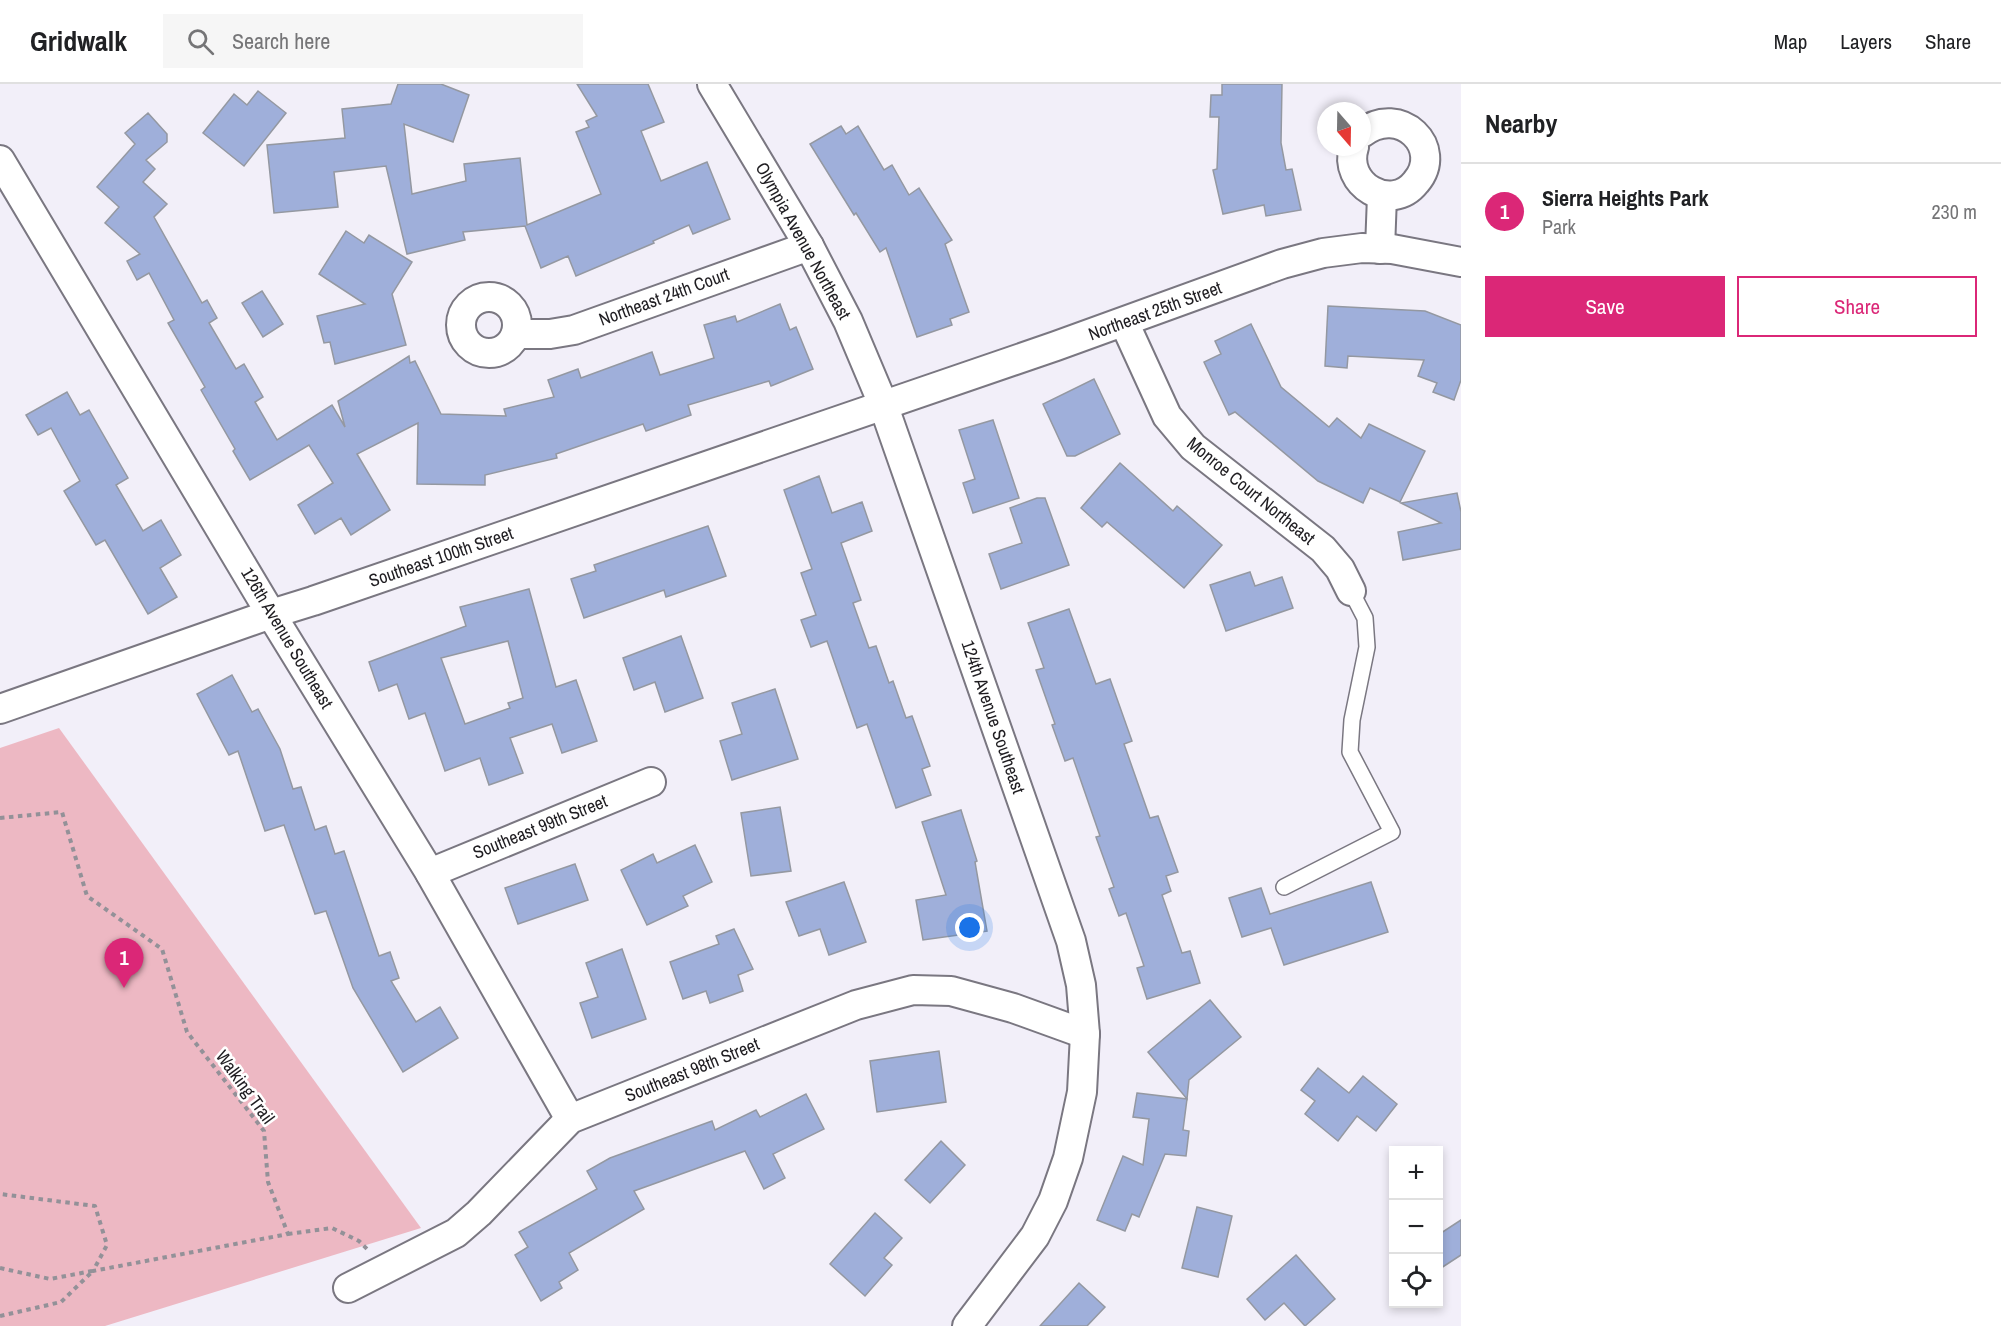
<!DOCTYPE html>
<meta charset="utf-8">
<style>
body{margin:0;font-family:"Archivo Narrow",sans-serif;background:#f6f6f6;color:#202124}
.controls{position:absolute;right:18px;bottom:18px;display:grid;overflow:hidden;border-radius:0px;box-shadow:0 3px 9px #0003}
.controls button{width:54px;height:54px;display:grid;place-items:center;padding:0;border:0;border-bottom:2px solid #e0e0e0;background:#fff;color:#202124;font:30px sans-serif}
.compass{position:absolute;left:1317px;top:18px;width:54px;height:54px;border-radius:50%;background:#fff;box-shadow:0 3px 9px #0003;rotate:160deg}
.you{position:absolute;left:970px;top:844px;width:21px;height:21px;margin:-15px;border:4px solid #fff;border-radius:50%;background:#1a73e8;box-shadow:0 0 0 9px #1a73e833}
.badge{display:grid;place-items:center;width:39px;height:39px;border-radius:50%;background:#db2777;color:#fff;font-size:20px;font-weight:700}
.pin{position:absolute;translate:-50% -50px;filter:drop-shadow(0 2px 3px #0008)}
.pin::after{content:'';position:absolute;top:32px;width:21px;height:18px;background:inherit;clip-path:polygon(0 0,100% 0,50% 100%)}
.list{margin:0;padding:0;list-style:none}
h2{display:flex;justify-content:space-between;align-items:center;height:78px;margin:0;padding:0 24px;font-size:26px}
h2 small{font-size:20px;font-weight:400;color:#757577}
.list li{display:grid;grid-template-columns:39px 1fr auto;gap:18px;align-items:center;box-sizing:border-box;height:96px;padding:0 24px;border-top:2px solid #e0e0e0}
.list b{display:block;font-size:22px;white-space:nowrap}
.list p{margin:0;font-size:20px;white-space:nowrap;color:#757577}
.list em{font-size:20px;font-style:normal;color:#757577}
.actions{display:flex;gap:12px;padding:18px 24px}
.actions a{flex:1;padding:14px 0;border:2px solid #db2777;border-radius:0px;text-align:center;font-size:21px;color:#db2777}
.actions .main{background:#db2777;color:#fff}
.icon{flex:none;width:33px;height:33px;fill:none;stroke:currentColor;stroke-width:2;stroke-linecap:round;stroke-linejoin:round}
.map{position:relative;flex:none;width:1461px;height:1242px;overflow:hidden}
header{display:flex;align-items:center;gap:36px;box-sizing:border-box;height:84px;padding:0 30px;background:#fff;border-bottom:2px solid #e0e0e0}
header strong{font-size:28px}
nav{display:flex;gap:33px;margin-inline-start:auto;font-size:21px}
.search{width:420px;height:54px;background:#f6f6f6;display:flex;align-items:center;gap:15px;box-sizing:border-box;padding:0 21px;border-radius:0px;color:#757577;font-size:22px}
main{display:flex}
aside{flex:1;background:#fff}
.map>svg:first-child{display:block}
.park{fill:#edb8c3}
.building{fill:#9fafda;stroke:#9498a1;stroke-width:1.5;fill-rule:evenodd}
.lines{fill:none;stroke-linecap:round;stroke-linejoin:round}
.service-casing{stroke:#7a7781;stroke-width:18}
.minor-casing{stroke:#7a7781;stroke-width:32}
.path{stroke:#939198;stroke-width:4;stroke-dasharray:4.5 4.5;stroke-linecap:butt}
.service{stroke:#fff;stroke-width:15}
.minor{stroke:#fff;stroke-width:28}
.labels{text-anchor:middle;stroke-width:5;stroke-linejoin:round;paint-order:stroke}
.street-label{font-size:18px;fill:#1f1d21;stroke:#fff}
</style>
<header>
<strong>Gridwalk</strong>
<div class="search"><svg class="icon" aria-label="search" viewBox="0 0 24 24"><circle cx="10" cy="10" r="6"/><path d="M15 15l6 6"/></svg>Search here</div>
<nav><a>Map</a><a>Layers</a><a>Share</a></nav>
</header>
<main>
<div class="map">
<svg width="1461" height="1242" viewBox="0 0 1461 1242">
<rect width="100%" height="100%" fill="#f2eff9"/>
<!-- park -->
<path class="park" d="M59,644l362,500 -316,98h-105v-578z"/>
<!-- building -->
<g class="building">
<path d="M398,0h43l28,11 -16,47 -49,-18 8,70 54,-13 -2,-17 56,-6 7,67 74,-31 -25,-62 13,-5 -3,-6 11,-5 -20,-32h71l16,38 -23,9 20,50 46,-19 23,57 -37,15 -4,-9 -36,16 1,2 -78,33 -8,-20 -27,12 -16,-42 -62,6 2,8 -58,14 -21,-88 -52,6 4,35 -64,6 -7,-68 78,-7 -3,-29 49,-5z"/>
<path d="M1222,0h60l-1,59 5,27 6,-1 9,41 -35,6 -2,-11 -41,9 -10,-44 4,-1 2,-52h-9l1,-22h11z"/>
<path d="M258,7l28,22 -42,53 -41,-33 31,-39 13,11z"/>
<path d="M148,29l19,21v8l-21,18 9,9 -12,13 24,22 -13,13 48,86 5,-3 10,18 -8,5 27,46 8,-5 19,33 -8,5 22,38 55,-35 13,22 -7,-26 71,-45 1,7 5,-2 26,53 65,2 -2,-7 50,-12 -6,-17 30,-11 3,9 71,-26 8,23 54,-17 -10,-33 31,-9 2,6 43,-18 10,26 6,-3 17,42 -42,17 -2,-5 -81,24 3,10 -45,16 -3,-7 -87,30 1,4 -72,17v10l-68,-1 1,-61 -61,31 33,56 -39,25 -10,-17 -26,16 -17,-29 35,-22 -24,-38 -59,35 -17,-29 2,-2 -34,-59 4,-3 -37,-64 6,-3 -25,-47 -12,7 -10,-19 13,-7 -35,-31 14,-16 -22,-20 38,-43 -10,-11z"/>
<path d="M841,42l5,8 12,-8 26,44 8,-5 17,30 10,-7 33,52 -7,4 24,68 -19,7 2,6 -35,12 -31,-89 -6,4 -24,-39 -2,2 -44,-71z"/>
<path d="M346,147l18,12 5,-8 43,27 -20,32 14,51 -71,19 -5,-22 -6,1 -7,-27 48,-12 -46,-30z"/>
<path d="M262,207l21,33 -20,13 -21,-34z"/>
<path d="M1328,222l97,5 36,14v55l-7,20 -21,-8 4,-9 -19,-7 6,-16 -76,-4 -1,12 -22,-2z"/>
<path d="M1251,240l30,63 48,40 8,-9 24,20 8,-14 56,27 -25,51 -30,-14 -7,15 -45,-22 -83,-69 -6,3 -25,-53 17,-8 -6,-13z"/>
<path d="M1094,295l26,55 -45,22h-8l-24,-52z"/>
<path d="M67,308l13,23 9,-5 39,68 -12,7 27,46 18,-11 20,35 -21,13 17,29 -29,17 -43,-74 -9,5 -32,-54 16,-10 -29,-53 -13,7 -12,-20z"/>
<path d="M993,336l26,78 -46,15 -10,-30 12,-4 -16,-49z"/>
<path d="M1120,379l53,48 4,-5 45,39 -38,43 -77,-66 -5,5 -21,-19z"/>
<path d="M819,392l13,37 30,-11 10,29 -31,12 20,57 -8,3 16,45 7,-2 13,37 4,-2 13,37 6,-2 18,50 -8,3 9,26 -35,13 -29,-84 -10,4 -30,-87 -16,6 -10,-27 15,-5 -15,-42 11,-4 -28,-79z"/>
<path d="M1457,409l4,19v37l-58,11 -5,-28 43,-9 -40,-20z"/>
<path d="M1037,414h8l24,67 -68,24 -12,-35 33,-11 -12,-35z"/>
<path d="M708,442l18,50 -60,21 -2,-7 -80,28 -13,-39 25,-8 -2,-6z"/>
<path d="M1250,488l5,14 27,-9 11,31 -67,23 -16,-46z"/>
<path d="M529,505l27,98 20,-7 21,61 -35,12 -10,-29 -42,14 13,35 -34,12 -9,-27 -35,13 -20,-58 -16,6 -12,-35 -18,7 -10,-29 97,-36 -6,-19zM508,557l15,57 -15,5 2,5 -45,16 -24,-66z"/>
<path d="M1069,525l27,75 14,-5 22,62 -8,3 26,74 8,-2 20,56 -12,4 5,15 -9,4 20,58 8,-2 10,32 -53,16 -10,-31 7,-2 -18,-53 -7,3 -10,-27 5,-2 -18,-50 4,-1 -27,-78 -8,3 -13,-36 3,-1 -19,-54 8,-2 -16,-45z"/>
<path d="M681,552l22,62 -38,14 -10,-30 -21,8 -11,-32z"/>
<path d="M232,591l20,37 6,-3 22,40 13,40 8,-2 14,43 11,-4 9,28 9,-3 35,105 11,-4 9,26 -8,3 25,41 24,-15 18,31 -55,34 -50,-84 -27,-77 -11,3 -31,-89 -19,6 -27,-80 -9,4 -32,-61z"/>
<path d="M775,605l23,70 -66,21 -12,-39 22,-7 -10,-31z"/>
<path d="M780,723l11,64 -40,5 -10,-63z"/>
<path d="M961,726l16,51 -2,1 12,69 -64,9 -7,-40 30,-5 -24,-73z"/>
<path d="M695,761l17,37 -29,14 5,10 -41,19 -26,-55 32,-16 4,9z"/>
<path d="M575,780l13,36 -70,24 -13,-36z"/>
<path d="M844,798l22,60 -37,13 -9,-26 -21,7 -13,-34z"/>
<path d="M1371,798l17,50 -104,33 -13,-37 -29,9 -13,-39 32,-10 9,26z"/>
<path d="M734,845l19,40 -15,6 5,16 -33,12 -4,-12 -23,8 -13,-37 49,-18 -3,-8z"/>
<path d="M622,865l24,70 -54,19 -12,-35 18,-6 -12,-34z"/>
<path d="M1210,916l31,37 -52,43 -2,19 -39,-47z"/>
<path d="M939,967l7,51 -69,10 -7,-51z"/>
<path d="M1318,984l31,25 14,-17 34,28 -21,27 -19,-15 -19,25 -33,-27 10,-13 -14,-11z"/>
<path d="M1137,1009l50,6 -4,31 6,1 -3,25 -21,-2 -26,63 -7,-3 -7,17 -28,-11 26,-64 20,9 6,-46 -16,-2z"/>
<path d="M806,1010l18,35 -51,25 12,24 -21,11 -19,-38 -111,40 10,18 -75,44 9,17 -19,12 3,6 -21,13 -26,-46 13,-8 -9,-15 78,-43 -10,-18 23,-13 102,-37 3,9 41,-20 4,7z"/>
<path d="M941,1057l24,24 -35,38 -25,-23z"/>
<path d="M1197,1123l35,9 -14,61 -36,-9z"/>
<path d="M875,1129l27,25 -18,20 8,7 -27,31 -35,-32z"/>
<path d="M1461,1136v35l-23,15v-35z"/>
<path d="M1296,1171l39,44 -30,27 -21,-23 -19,17 -18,-21z"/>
<path d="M1079,1199l26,24 -18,19h-47z"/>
</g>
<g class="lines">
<!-- service casing -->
<g class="service-casing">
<path id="service" d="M1284,803l108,-55 -42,-80 2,-32 15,-73 -2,-29 -14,-27"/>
</g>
<!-- minor casing -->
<g class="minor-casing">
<g id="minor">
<path d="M712,0l97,162 39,75 35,83 188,537 10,44 4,49 -3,58 -14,66 -15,43 -18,35 -68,90"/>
<path d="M1354,63c-12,37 37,67 62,35 29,-34 -16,-79 -54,-49"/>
<path d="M0,76l271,454 159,259 140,246"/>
<path d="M1380,165l2,-53"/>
<circle cx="489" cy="241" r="28"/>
<path d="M1124,238l43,94 26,31 130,102 17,20 11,22"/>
<path d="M516,250h34l24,-4 235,-84"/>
<path d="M0,625l271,-95 42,-13 743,-255 226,-82 41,-11 39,-5 30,1 69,13"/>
<path d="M430,789l221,-91"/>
<path d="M348,1204l108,-55 23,-20 91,-94 286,-114 57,-15 38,1 62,17 72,26"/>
</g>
</g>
<!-- path -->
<g class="path">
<path d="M0,734l62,-6 25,84 75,53 25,83 77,99 4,51 20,52 -195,37 14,-26 -12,-39 -95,-12"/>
<path d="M288,1150l44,-6 27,13 8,8"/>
<path d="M0,1184l50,11 42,-8"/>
<path d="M0,1232l61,-14 32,-31"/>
</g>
<!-- service -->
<use href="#service" class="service"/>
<!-- minor -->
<use href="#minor" class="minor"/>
</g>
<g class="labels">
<!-- street labels -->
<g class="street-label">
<text transform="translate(803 157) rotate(61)" y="6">Olympia Avenue Northeast</text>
<text transform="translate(664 213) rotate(-20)" y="6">Northeast 24th Court</text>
<text transform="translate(1155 227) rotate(-20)" y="6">Northeast 25th Street</text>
<text transform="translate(1251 407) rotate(39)" y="6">Monroe Court Northeast</text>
<text transform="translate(441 473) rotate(-19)" y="6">Southeast 100th Street</text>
<text transform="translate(287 554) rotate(59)" y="6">126th Avenue Southeast</text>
<text transform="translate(993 633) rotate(71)" y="6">124th Avenue Southeast</text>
<text transform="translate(540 743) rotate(-22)" y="6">Southeast 99th Street</text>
<text transform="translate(692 986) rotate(-22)" y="6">Southeast 98th Street</text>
<text transform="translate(245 1003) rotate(54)" y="6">Walking Trail</text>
</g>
</g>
</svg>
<div class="controls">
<button>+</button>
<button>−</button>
<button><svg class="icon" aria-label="locate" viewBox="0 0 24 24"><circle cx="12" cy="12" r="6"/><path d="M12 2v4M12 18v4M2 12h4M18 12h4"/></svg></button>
</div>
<svg class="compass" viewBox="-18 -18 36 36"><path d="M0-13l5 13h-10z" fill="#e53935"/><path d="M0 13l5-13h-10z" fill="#757577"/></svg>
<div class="you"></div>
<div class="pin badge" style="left:124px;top:904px">1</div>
</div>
<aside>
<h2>Nearby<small></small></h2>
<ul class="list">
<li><span class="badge">1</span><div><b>Sierra Heights Park</b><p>Park</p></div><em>230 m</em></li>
</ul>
<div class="actions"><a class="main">Save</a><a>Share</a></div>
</aside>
</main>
